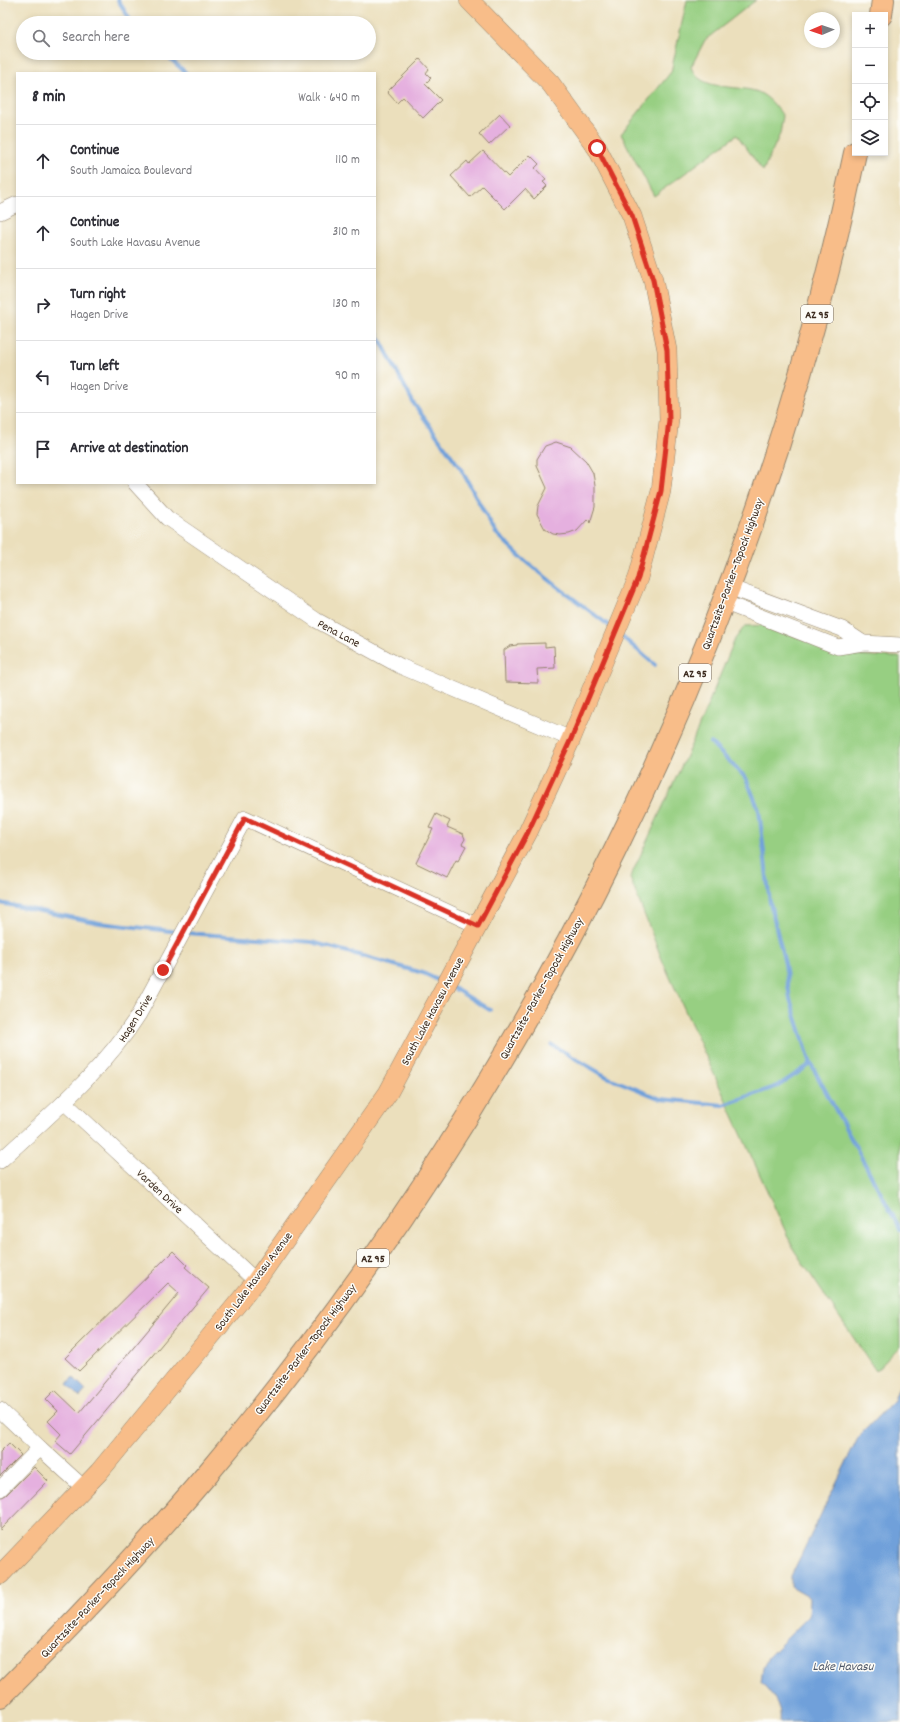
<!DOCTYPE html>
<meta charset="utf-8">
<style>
body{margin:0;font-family:Dekko,sans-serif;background:#f7f7f7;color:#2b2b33}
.controls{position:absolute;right:12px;top:12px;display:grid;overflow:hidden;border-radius:0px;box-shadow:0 2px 6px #0003}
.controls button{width:36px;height:36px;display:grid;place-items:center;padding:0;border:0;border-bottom:1px solid #e1e1e2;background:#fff;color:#2b2b33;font:20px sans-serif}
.compass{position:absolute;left:804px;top:12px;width:36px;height:36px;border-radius:50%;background:#fff;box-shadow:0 2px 6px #0003;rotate:268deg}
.stop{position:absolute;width:12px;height:12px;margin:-9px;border:3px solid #d93025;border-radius:50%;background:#fff}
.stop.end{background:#d93025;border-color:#fff;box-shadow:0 1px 4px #0008}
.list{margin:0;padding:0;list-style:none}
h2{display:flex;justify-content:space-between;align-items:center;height:52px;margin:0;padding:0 16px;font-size:17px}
h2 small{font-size:13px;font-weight:400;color:#7c7c81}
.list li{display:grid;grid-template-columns:26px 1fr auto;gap:12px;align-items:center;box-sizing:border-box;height:72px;padding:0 16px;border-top:1px solid #e1e1e2}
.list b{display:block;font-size:15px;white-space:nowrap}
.list p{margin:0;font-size:13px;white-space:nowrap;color:#7c7c81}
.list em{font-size:13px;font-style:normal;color:#7c7c81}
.icon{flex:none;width:22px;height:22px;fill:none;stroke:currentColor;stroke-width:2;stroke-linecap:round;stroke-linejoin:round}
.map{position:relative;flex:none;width:900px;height:1722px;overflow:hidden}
.search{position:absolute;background:#fff;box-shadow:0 2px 6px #0003;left:16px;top:16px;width:360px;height:44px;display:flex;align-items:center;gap:10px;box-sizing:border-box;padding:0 14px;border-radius:22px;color:#7c7c81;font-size:15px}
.panel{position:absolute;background:#fff;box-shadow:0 2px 6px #0003;left:16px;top:72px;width:360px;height:412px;border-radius:0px}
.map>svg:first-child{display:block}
.green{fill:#97cf82;stroke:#697c50}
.water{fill:#6fa0da;stroke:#55657c}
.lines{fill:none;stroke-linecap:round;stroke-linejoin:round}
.stream{stroke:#6fa0da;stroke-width:4}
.building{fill:#e5b0df}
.minor-casing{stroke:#93846d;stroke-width:16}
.major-casing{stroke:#93846d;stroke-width:20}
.highway-casing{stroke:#93846d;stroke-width:24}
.minor{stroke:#fff;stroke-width:15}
.major{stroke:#f8bd89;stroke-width:19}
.highway{stroke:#f8bd89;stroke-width:22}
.route{stroke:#d93025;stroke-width:5}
.labels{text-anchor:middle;stroke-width:3;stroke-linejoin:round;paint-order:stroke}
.shield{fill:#fdfcf7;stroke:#75695f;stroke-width:1}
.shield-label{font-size:11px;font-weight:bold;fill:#3b2a1e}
.street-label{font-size:12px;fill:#3b2a1e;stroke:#fdfcf7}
.water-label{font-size:13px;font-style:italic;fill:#505969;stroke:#fdfcf7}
</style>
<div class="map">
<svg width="900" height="1722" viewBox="0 0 900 1722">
<rect width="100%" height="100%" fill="#fdfcf7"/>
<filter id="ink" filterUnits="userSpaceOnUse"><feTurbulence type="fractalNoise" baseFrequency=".025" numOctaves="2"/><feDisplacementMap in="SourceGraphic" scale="8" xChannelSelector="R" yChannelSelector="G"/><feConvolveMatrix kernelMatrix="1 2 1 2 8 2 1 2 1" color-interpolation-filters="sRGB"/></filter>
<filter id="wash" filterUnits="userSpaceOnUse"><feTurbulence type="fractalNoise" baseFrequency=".012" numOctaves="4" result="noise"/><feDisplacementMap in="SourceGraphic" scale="16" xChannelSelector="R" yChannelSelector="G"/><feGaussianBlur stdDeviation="0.9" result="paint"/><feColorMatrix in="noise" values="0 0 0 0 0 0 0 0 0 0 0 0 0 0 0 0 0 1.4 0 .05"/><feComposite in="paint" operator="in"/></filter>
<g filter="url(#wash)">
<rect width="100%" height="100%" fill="#ebdfbc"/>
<!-- green -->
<g class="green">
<path d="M687,0h69l-51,40 -14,27c9,25 45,17 67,25 11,5 18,14 25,24l-3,18 -17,37 -26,-36 -83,61 -33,-62 50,-62z"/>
<path d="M768,625l74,30 58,2v689l-24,25 -82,-121 -131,-288 -33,-84 62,-135 43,-104 10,-13z"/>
</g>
<!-- water -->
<g class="water">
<path d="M73,1377l13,13 -6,7 -13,-13z"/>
<path d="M900,1384v338h-120c2,-17 -8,-28 -19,-40l2,-14 5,-11 41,-41 1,-18 -19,-11v-11l68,-140 35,-36z"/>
</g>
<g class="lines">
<!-- stream -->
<g class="stream">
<path d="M118,0l14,23"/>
<path d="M164,53l22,20"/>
<path d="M375,330l39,74 47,65 34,63 27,26 36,29 53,40"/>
<path d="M619,634l36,31"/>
<path d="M711,743l35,35 13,32 11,93 15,61 5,35 21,65 89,165"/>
<path d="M0,903l100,20 79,9"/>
<path d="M186,933l126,9 111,31 19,9"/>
<path d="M450,986l40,24"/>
<path d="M552,1045l55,32 54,22 62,6 55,-19 33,-22"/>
</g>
</g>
<g id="blocks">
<!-- building -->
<g class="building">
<path d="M420,59l9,10 -3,4 5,5 -6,6 16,16 -18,18 -20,-21 -6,6 -10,-11z"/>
<path d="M500,114l10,11 -21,20 -10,-11z"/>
<path d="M483,151l25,26 22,-22 9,9 -4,4 11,12 -3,2 4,4 -13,13 -9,-10 -20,20 -23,-23 -12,11 -19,-21 16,-15 2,3z"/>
<path d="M556,442l15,5 15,14 7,12 2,13v21l-5,16 -3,-3 -10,11 -8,3 -9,1 -7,-1 -8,-5 -8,-15 1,-8 9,-18 -10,-22v-7l8,-13z"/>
<path d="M545,643v4l9,-1 1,22 -18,1 1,14 -33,-1 -1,-32 6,-4 7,-1v-1z"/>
<path d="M436,814l14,7 -3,6 16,7 2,5 -3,5 4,2 -8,15 -2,-1 -9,18 -31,-15 17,-34 -4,-1z"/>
<path d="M173,1251l14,14 -2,2 24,21 -139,166 -15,-13 6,-7 -13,-13 10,-10 -12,-12 9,-9 24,23 100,-120 -11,-10 -89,88 -14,-13z"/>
<path d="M9,1443l12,12 -21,21v-24z"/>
<path d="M34,1467l14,14 -48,49v-32l6,-3z"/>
</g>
</g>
</g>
<g filter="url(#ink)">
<use href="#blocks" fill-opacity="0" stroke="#93846d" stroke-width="1"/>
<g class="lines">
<!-- minor casing -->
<g class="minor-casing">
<g id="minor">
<path d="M0,212l17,-8"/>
<path d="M135,483l32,35 149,102 84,46 171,73"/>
<path d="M729,587l113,42 21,14"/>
<path d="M723,602l115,45 25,-4 37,2"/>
<path d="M64,1102l192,179"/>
<path d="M0,1161c49,-45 103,-90 139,-147l106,-196 233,108"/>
<path d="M0,1410l40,38"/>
<path d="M0,1489l40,-41 44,40"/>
</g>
</g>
<!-- major casing -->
<g class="major-casing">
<path id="major" d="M0,1575l99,-103 157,-191 132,-188 140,-261 43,-93 67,-161 23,-87 8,-71 -2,-70 -14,-70 -21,-64 -35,-68 -46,-64 -82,-84"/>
</g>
<!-- highway casing -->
<g class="highway-casing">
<g id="highway">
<path d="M881,15l2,-15"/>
<path d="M0,1697c72,-72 142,-146 208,-224 319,-378 547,-835 647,-1320"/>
</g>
</g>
<!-- minor -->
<use href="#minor" class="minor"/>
<!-- major -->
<use href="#major" class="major"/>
<!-- highway -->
<use href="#highway" class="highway"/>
</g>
</g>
<g class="lines" filter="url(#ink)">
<!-- route -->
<path class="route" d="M163,970l82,-152 233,108 50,-94 43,-93 67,-161 23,-87 8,-71 -2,-70 -14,-70 -21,-64 -35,-68"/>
</g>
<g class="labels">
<!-- shield labels -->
<g class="shield">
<rect x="801" y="305" width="32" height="18" rx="3"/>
<rect x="679" y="664" width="32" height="18" rx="3"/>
<rect x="357" y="1249" width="32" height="18" rx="3"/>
</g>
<g class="shield-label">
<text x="817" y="318">AZ 95</text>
<text x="695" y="677">AZ 95</text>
<text x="373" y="1262">AZ 95</text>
</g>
<!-- street labels -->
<g class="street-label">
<text transform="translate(732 574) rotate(-70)" y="4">Quartzsite–Parker–Topock Highway</text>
<text transform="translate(339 633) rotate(28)" y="4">Pena Lane</text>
<text transform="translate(541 988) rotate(-61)" y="4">Quartzsite–Parker–Topock Highway</text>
<text transform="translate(432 1011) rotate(-62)" y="4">South Lake Havasu Avenue</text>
<text transform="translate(135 1018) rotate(-58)" y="4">Hagen Drive</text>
<text transform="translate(160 1191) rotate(43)" y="4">Varden Drive</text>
<text transform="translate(253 1281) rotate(-53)" y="4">South Lake Havasu Avenue</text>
<text transform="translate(305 1349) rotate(-53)" y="4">Quartzsite–Parker–Topock Highway</text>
<text transform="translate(97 1597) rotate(-47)" y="4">Quartzsite–Parker–Topock Highway</text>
</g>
<!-- water labels -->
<g class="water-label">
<text x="843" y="1670">Lake Havasu</text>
</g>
</g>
</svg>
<div class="controls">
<button>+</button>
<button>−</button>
<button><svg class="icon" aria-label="locate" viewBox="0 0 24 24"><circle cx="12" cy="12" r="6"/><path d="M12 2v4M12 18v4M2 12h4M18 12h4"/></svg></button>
<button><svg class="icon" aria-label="layers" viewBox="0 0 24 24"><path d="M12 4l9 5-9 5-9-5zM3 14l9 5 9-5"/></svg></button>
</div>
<svg class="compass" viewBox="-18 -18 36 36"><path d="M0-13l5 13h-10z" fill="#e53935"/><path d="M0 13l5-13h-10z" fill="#7c7c81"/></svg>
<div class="stop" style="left:597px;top:148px"></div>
<div class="stop end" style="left:163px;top:970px"></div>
<div class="search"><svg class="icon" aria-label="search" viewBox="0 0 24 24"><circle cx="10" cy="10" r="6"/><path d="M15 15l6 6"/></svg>Search here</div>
<section class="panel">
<h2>8 min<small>Walk · 640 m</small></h2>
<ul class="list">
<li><svg class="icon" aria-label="ahead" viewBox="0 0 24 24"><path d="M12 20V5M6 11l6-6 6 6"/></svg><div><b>Continue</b><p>South Jamaica Boulevard</p></div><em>110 m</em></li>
<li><svg class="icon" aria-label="ahead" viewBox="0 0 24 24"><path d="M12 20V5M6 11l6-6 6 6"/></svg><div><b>Continue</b><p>South Lake Havasu Avenue</p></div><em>310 m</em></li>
<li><svg class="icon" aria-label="right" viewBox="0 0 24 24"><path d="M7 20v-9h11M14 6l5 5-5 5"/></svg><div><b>Turn right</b><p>Hagen Drive</p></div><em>130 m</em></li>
<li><svg class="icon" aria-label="left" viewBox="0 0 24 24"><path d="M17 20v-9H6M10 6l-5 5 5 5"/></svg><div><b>Turn left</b><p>Hagen Drive</p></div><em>90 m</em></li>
<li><svg class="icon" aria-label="arrive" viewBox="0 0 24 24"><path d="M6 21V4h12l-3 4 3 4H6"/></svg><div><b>Arrive at destination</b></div></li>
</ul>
</section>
</div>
